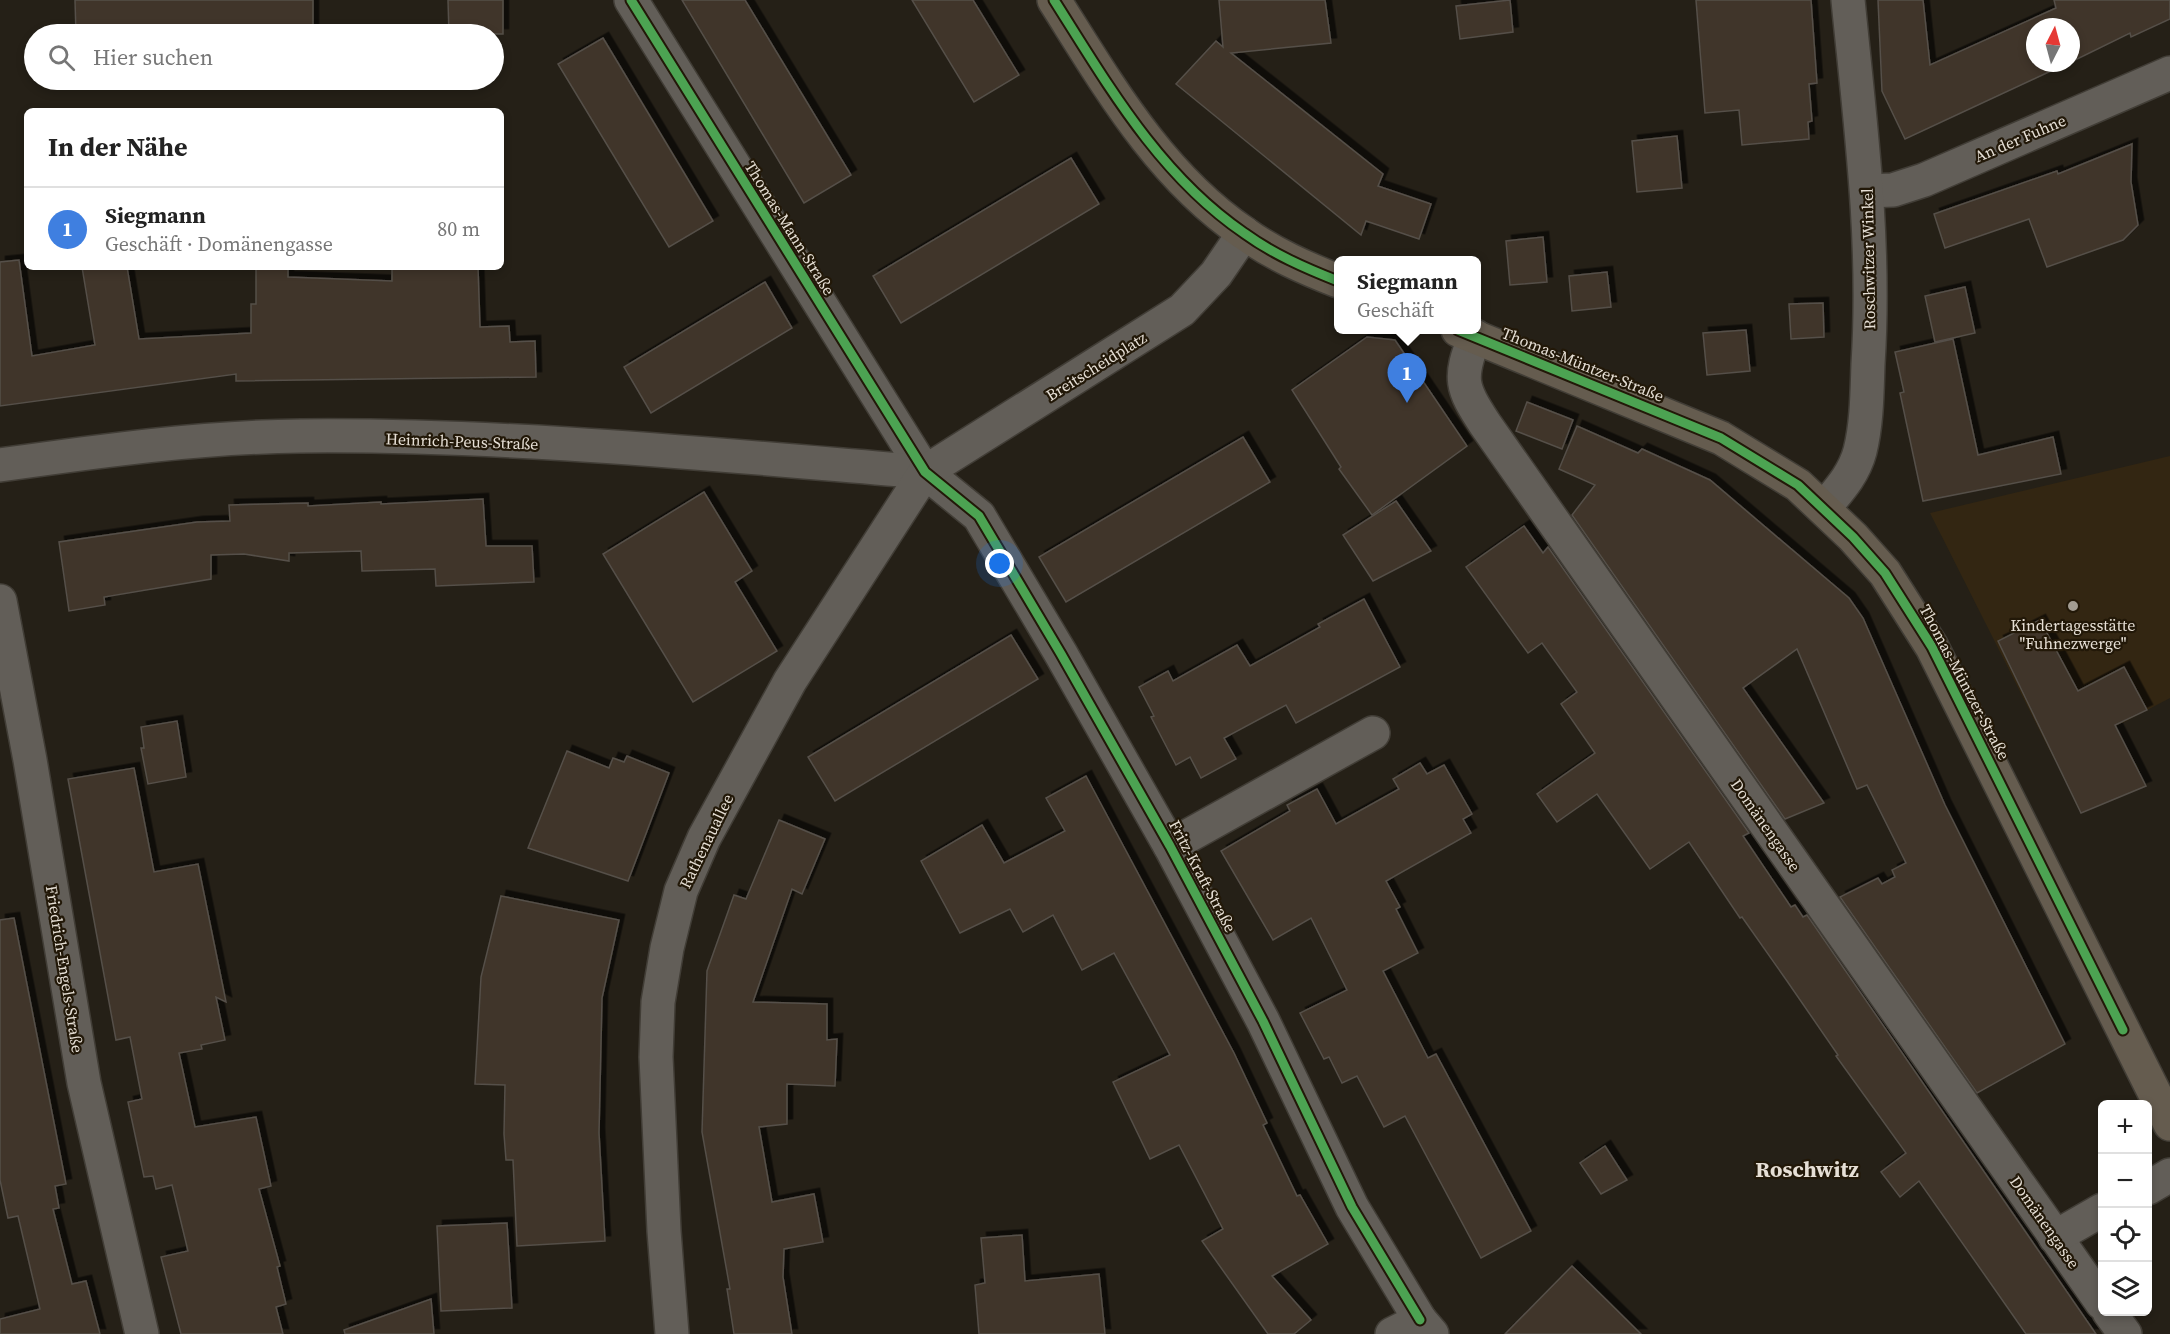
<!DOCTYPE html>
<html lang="de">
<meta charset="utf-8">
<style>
body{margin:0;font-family:"Source Serif 4",serif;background:#f2f2f2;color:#222}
.controls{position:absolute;right:18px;bottom:18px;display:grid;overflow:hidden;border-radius:9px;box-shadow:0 3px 9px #0003}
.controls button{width:54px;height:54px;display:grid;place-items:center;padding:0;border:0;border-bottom:2px solid #e0e0e0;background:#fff;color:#222;font:30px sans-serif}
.compass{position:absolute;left:2026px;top:18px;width:54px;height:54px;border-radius:50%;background:#fff;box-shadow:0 3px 9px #0003;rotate:6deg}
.you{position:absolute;left:1000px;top:564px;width:21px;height:21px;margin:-15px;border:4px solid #fff;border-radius:50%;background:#1a73e8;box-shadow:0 0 0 9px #1a73e833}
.badge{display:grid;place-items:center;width:39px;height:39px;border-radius:50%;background:#0f766e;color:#fff;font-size:20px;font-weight:700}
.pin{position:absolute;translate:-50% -50px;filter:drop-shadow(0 2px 3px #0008)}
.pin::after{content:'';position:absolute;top:32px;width:21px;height:18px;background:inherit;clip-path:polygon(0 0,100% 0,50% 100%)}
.popup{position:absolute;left:1334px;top:256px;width:147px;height:78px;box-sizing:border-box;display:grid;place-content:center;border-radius:9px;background:#fff;filter:drop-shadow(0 2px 4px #0005);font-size:20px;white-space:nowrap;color:#767676}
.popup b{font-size:22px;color:#222}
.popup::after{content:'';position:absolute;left:50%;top:100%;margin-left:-12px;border:12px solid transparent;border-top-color:#fff}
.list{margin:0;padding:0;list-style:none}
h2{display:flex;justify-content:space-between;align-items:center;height:78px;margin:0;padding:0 24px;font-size:26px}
h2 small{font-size:20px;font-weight:400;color:#767676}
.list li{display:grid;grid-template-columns:39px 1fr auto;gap:18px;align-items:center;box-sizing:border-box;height:84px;padding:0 24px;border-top:2px solid #e0e0e0}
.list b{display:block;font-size:22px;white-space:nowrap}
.list p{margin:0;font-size:20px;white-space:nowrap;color:#767676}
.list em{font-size:20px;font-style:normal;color:#767676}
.icon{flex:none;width:33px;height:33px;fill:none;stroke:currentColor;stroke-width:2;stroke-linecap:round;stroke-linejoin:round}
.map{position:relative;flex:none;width:2170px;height:1334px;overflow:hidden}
.search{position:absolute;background:#fff;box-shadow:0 3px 9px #0003;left:24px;top:24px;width:480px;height:66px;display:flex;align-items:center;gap:15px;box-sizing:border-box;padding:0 21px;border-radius:33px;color:#767676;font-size:22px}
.panel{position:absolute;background:#fff;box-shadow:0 3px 9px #0003;left:24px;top:108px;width:480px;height:162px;border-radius:9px}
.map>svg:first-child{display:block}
.built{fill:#332612}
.building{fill:#3f352a;stroke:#554f48;stroke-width:1.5;filter:url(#shadow)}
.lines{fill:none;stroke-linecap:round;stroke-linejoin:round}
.minor-casing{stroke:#413d36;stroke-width:36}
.major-casing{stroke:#413d36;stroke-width:36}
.minor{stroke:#625e58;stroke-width:33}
.major{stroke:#655c4f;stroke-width:33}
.cycleway-casing{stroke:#221808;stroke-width:13}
.cycleway{stroke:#4ca352;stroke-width:9}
.poi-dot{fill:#a29c92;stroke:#221808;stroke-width:2}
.labels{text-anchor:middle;stroke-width:4.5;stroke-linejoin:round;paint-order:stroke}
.street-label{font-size:16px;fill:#e6dfd5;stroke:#221808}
.poi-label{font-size:16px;fill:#e6dfd5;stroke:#221808}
.district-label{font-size:22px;font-weight:bold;fill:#e6dfd5;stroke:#221808}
</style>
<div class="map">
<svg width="2170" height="1334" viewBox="0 0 2170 1334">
<defs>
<filter id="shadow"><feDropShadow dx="5.5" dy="-5.5" stdDeviation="0" flood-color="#0009"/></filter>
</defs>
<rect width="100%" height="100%" fill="#252017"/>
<!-- built -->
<path class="built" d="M2170,456v242l-116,61 -124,-246z"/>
<!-- building -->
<g class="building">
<path d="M75,0h238v34h-237z"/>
<path d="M448,0h55v34h-54z"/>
<path d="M682,0h63l106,175 -47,28z"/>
<path d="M912,0h61l46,75 -45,27z"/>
<path d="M1219,0h106l6,43 -100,10 152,121 -5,12 53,18 -12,35 -53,-18 -5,14 -185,-151 40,-43 7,6z"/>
<path d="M1510,0l3,32 -53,7 -4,-33z"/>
<path d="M1696,0h115l6,83 -8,1 3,37 -4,1 1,17 -67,6 -3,-35 -34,3z"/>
<path d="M1878,0h45l7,65 126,-57 -2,-8h116v19l-39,18 -1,-4 -59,29v-35h-36v36h33l-163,76 -23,-48z"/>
<path d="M603,38l110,183 -44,26 -111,-183z"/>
<path d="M1677,136l5,52 -45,4 -5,-51z"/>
<path d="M2132,144l-1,38 7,43 -15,15 -76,27 -18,-48 -84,29 -11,-34 123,-43 1,3z"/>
<path d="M1071,158l28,46 -198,119 -28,-47z"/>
<path d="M1543,237l4,45 -37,3 -4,-44z"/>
<path d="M19,260l13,96 63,-11 -13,-78h45l12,72 112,-6v-29h5v-37h32v10l104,4v-14h86l2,60 29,-1 1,16 25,-1 1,36 -300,4v-7l-236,32v-144z"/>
<path d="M1607,272l4,35 -39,4 -3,-35z"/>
<path d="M765,282l27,46 -141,85 -27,-46z"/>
<path d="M1965,287l10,46 -40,9 -10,-46z"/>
<path d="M1823,303l1,34 -33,2 -2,-35z"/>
<path d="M1746,330l4,41 -43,4 -4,-42z"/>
<path d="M1367,337l28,3 72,106 -95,69 -33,-46 2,-2 -49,-77z"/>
<path d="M1953,339l25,116 75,-18 8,37 -138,27 -23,-108 4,-1 -9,-40z"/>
<path d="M1527,402l46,18 -11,29 -46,-18z"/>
<path d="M1577,426l61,27 4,-4 68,31 139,118 14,20 82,187 120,239 -88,49 -137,-196 38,-19 4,6 13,-7 -3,-7 14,-7 -39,-78 -10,4 -60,-140 -54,39 81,115 -39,16 -213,-304 23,-30 -36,-16z"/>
<path d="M1243,437l27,45 -204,120 -27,-45z"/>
<path d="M704,492l48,79 -17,11 42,69 -84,51 -90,-148z"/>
<path d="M483,499l3,47h46l2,36 -98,4 -1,-17 -73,2 -1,-20 -72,2v8l-45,-7 -33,1v24l-107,18 1,8 -36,6 -10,-69 138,-20 33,-1 -1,-16 79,-2v3l73,-4v2z"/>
<path d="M1396,501l35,50 -58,30 -30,-46z"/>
<path d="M1524,526l19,27 5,-6 201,286 -6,3 48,71 4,-2 8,12 4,-2 289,419h-70l-107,-153 -19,16 -19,-25 25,-19 -70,-97 2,-1 -51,-74 -45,-64 -2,1 -51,-76 -39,27 -53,-75 -40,28 -20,-28 58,-41 -34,-49 16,-12 -35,-49 -14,10 -62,-86z"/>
<path d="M1364,599l36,68 -104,56 -10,-18 -62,33 12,21 -35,19 -11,-21 -14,8 -25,-48 3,-1 -15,-29 29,-16 5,10 64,-36 13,21 70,-39 -2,-3z"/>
<path d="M2040,620l38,71 46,-24 23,43 -32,15 31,61 -65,27 -83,-172z"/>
<path d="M1011,635l27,44 -203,122 -27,-44z"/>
<path d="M177,721l9,56 -38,7 -7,-36h3l-3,-21z"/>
<path d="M567,751l42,17 4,-10 11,4 3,-6 42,17 -41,108 -100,-33z"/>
<path d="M1420,763l7,11 17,-9 28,49 -9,5 8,14 -85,48 14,26 -4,2 22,44 -35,18 45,87 8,-4 95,177 -50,27 -76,-142 -21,11 -27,-51 -15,7 -13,-26 -5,2 -24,-46 47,-23 -36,-72 -38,22 -52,-89 69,-40 -3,-6 30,-16 19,35 63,-35 -6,-10z"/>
<path d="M134,768l20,104 44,-8 28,138 -10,-5 9,43 -24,5 1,4 -23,4 16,74 61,-10 15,69 -12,3 21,77 -3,1 9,37 -10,3 7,27h-102l-20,-77 27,-6 -16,-66 -16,4 -3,-13 -9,1 -16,-75 14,-3 -12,-62 -14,3 -48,-261z"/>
<path d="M1086,776l148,277 33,70 -4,2 34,71 3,-1 28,49 -56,32 39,44 -17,14h-26l-66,-93 21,-12 -44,-84 -29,14 -37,-77 57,-27 -56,-102 -32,17 -29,-55 -30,17 -13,-23 -50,24 -39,-72 61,-36 22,38 61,-32 -19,-33z"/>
<path d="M779,820l46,19 -23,55 -10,-5 -39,113 74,2v36l10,-1 -2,47 -48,-2v40l-28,3 13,75 42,-8 9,48 -39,7 -1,28 9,57h-58l-7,-45h3l-28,-157 5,-161 27,-76 12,4z"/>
<path d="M501,896l118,24 -17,78 -3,135 6,108 -88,5 -4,-86h-7l-2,-26 1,-49 -30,-1 6,-107z"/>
<path d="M14,918l52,266 -11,2 4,22 -6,1 19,75 14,-3 14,53h-100v-15l40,-10 -22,-93 -10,2 -8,-38v-260z"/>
<path d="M1605,1146l22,34 -26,14 -21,-31z"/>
<path d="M507,1223l5,85 -71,3 -4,-85z"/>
<path d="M1022,1235l3,46 74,-7 6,60h-126l-4,-49 10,-2 -4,-45z"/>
<path d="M1572,1266l69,68h-136z"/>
<path d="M431,1299l3,35h-89l-1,-4z"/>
</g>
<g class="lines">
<!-- minor casing -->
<g class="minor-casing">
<g id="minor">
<path d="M631,0l294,472 54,44 82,138 109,192 93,175 89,186 68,113"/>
<path d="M1868,191l25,-1 31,-10 246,-107"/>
<path d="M1475,336c-17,43 -14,51 10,88l617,879"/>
<path d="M0,465c100,-14 200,-28 301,-29 208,-2 417,19 624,36"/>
<path d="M1824,508c15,-18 30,-34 36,-57 7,-28 7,-59 8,-87 8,-122 -8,-243 -20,-364"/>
<path d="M0,601l30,159 54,323 58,251"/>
<path d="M1170,846l203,-113"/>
<path d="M2148,1188l22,-13"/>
<path d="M2055,1237l47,-27"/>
<path d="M2109,1312l16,22"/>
<path d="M672,1334l-8,-103 -8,-174 2,-55 9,-54 14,-57 23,-53 86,-157 135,-209 257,-162 34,-36 28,-41"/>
<path d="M1392,1334l28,-14 12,14"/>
</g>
</g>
<!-- major casing -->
<g class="major-casing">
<g id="major">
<path d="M1054,0c54,85 105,175 190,233 29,21 61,35 94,48"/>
<path d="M1458,330l263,108 77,47 55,52 32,36 47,74 238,477"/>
</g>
</g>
<!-- minor -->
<use href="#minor" class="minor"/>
<!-- major -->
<use href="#major" class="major"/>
<!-- cycleway casing -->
<g class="cycleway-casing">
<g id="cycleway">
<path d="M631,0l294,472 54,44 82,138 109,192 93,175 89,186 68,113"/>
<path d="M1054,0c54,85 105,175 190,233 29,21 61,35 94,48"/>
<path d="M1458,330l263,108 77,47 55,52 32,36 47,74 191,383"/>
</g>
</g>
<!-- cycleway -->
<use href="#cycleway" class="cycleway"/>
</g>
<!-- markers -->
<circle class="poi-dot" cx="2073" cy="606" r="6"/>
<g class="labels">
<!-- street labels -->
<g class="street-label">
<text transform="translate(2020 138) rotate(-23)" y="6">An der Fuhne</text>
<text transform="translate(790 228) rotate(58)" y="6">Thomas-Mann-Straße</text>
<text transform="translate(1868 259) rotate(-91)" y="6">Roschwitzer Winkel</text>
<text transform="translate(1583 364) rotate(22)" y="6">Thomas-Müntzer-Straße</text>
<text transform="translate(1096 366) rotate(-32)" y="6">Breitscheidplatz</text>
<text transform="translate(462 441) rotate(2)" y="6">Heinrich-Peus-Straße</text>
<text transform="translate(1965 682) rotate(62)" y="6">Thomas-Müntzer-Straße</text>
<text transform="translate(1766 825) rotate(55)" y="6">Domänengasse</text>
<text transform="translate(706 841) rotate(-64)" y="6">Rathenauallee</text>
<text transform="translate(1203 876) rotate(62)" y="6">Fritz-Kraft-Straße</text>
<text transform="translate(65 969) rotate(81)" y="6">Friedrich-Engels-Straße</text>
<text transform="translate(2045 1222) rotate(55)" y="6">Domänengasse</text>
</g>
<!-- poi labels -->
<g class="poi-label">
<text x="2073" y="631">Kindertagesstätte<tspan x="2073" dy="18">"Fuhnezwerge"</tspan></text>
</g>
<!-- district labels -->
<g class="district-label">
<text x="1807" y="1177">Roschwitz</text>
</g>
</g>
</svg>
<div class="controls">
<button>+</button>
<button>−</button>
<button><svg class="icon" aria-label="locate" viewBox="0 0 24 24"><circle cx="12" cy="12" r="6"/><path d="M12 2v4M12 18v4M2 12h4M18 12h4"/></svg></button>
<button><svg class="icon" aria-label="layers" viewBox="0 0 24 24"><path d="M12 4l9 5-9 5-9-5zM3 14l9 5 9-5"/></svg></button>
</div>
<svg class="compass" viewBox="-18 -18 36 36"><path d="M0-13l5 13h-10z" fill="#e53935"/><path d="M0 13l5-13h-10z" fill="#767676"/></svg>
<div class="you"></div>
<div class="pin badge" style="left:1407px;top:403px;background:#3f7fe0">1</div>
<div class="popup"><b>Siegmann</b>Geschäft</div>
<div class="search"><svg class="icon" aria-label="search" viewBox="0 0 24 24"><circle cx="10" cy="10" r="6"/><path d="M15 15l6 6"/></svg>Hier suchen</div>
<section class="panel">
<h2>In der Nähe<small></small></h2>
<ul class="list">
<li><span class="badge" style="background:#3f7fe0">1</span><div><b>Siegmann</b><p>Geschäft · Domänengasse</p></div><em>80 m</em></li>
</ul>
</section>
</div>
